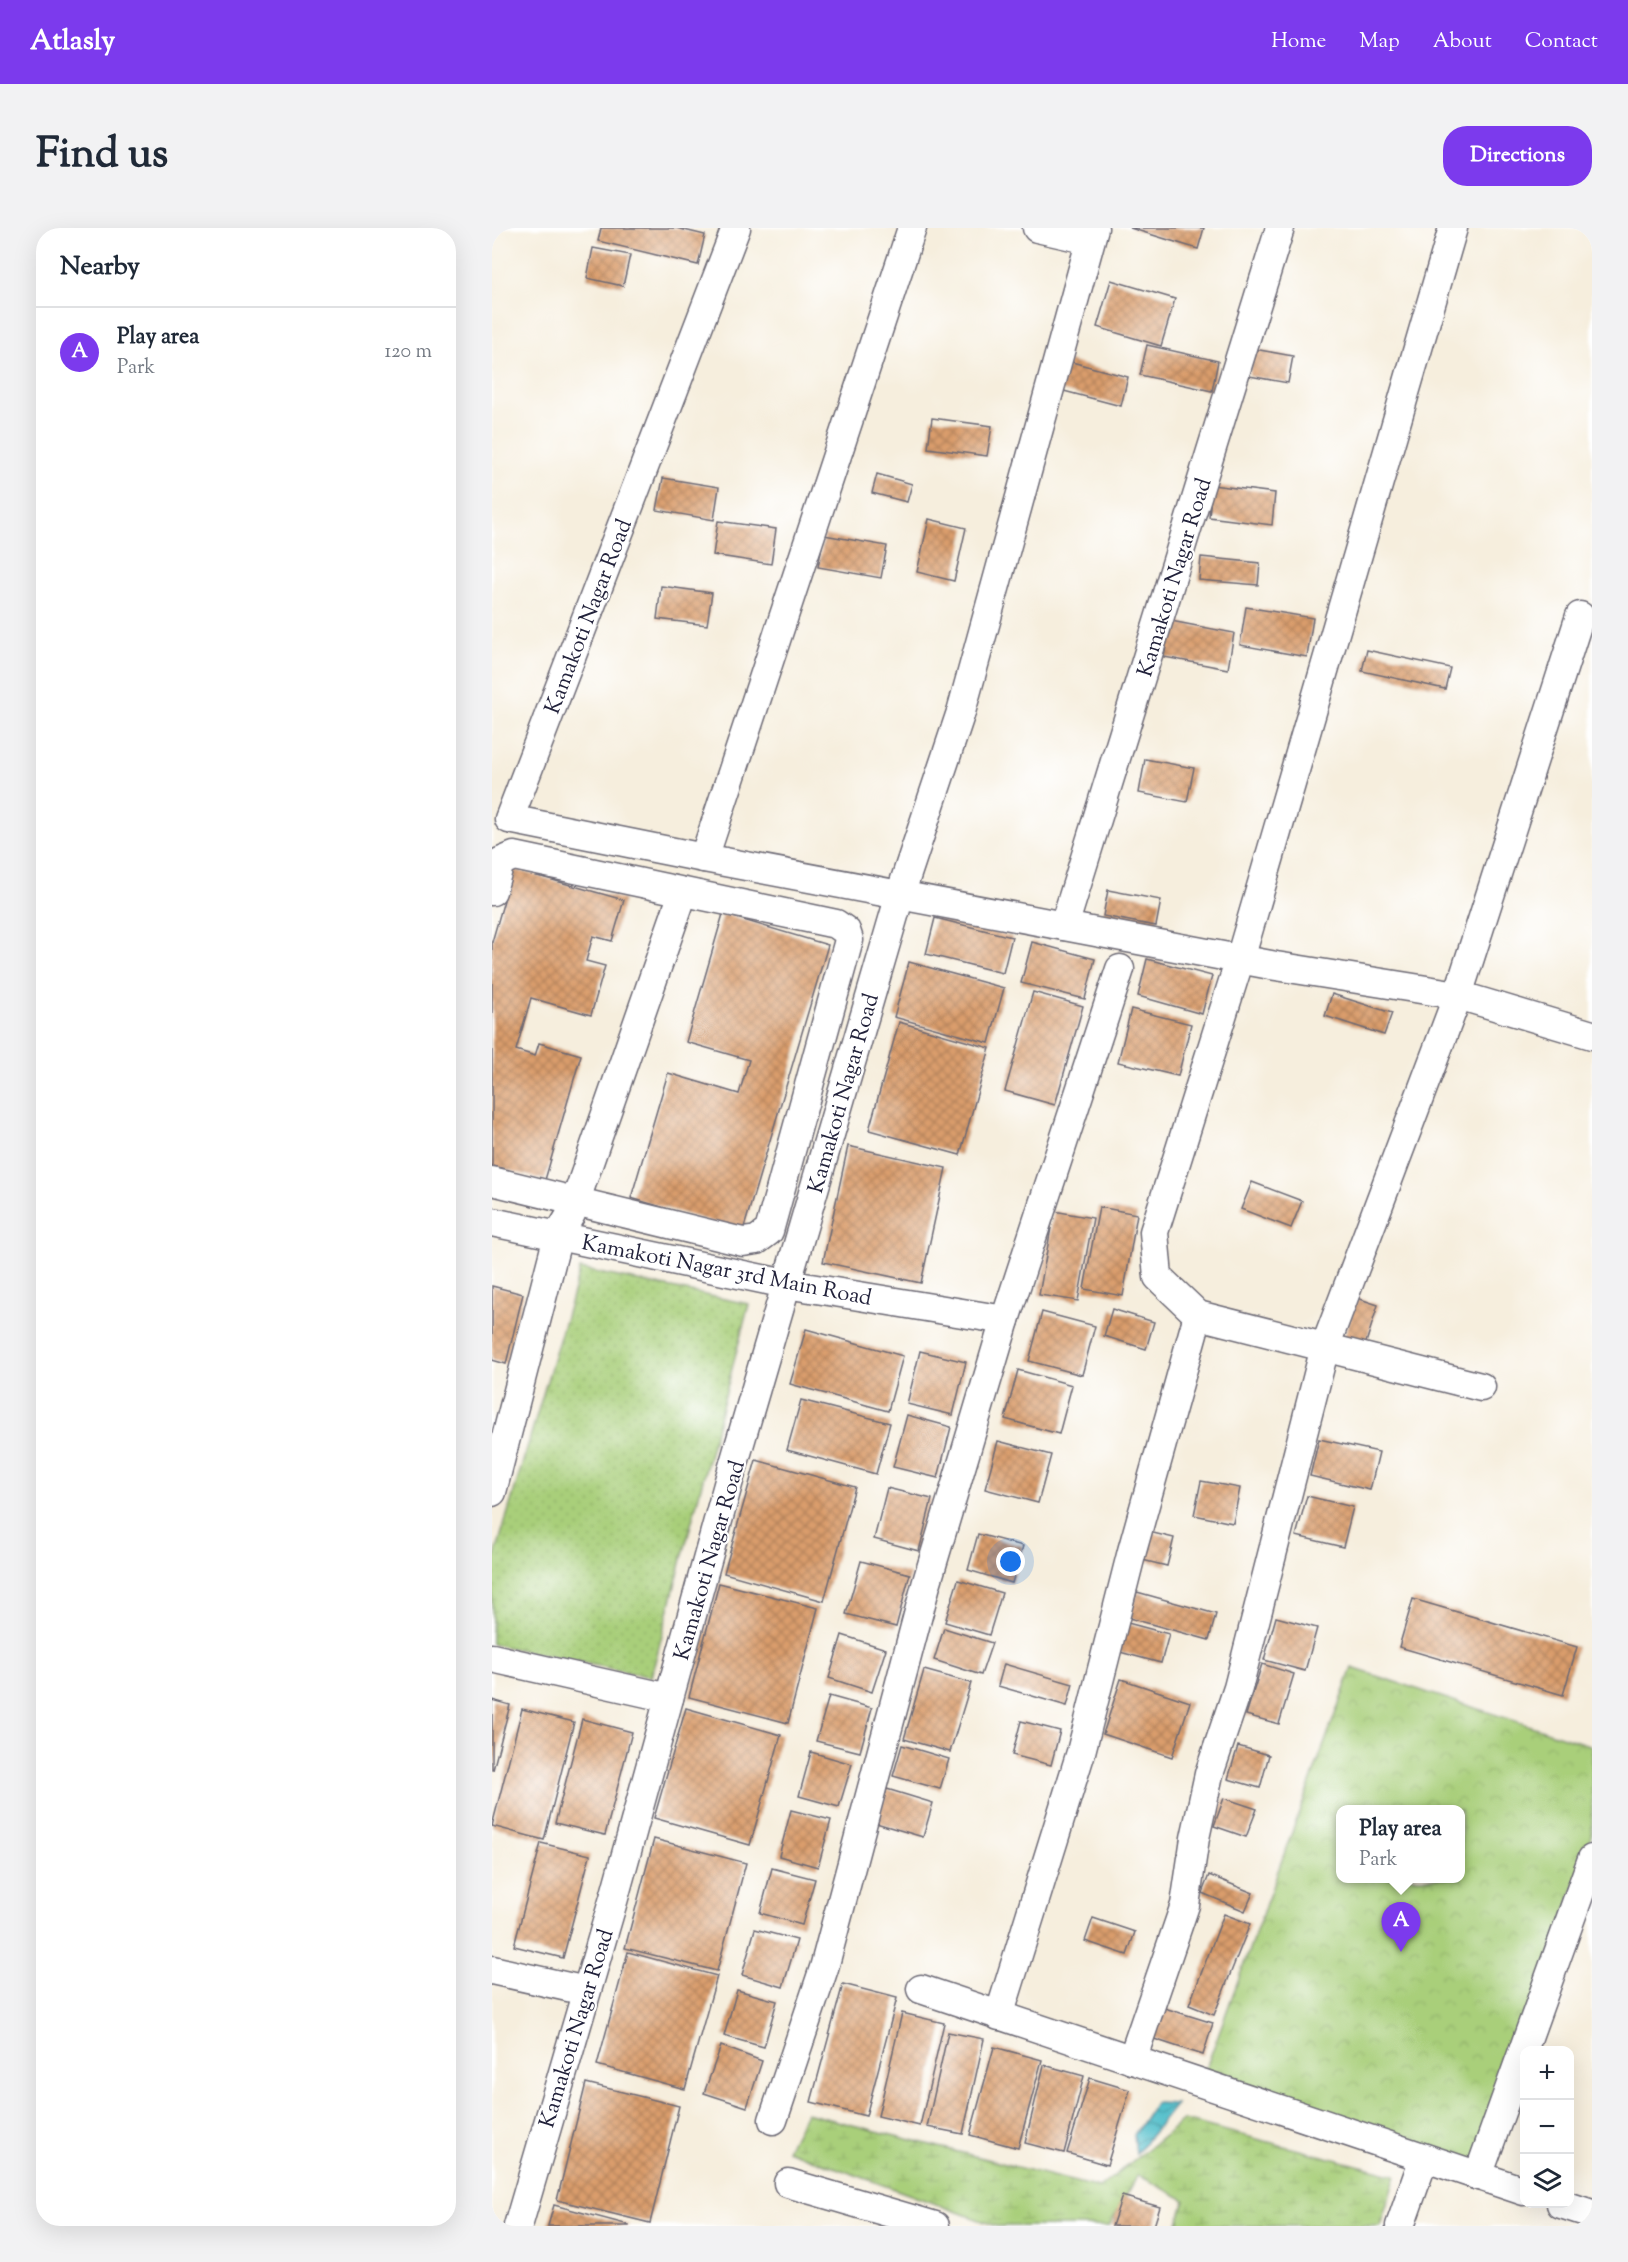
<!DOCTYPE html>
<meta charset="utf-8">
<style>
body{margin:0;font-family:"Sorts Mill Goudy",serif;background:#f2f2f3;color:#1f2937}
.controls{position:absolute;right:18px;bottom:18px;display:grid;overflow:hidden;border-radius:12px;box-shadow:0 6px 24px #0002}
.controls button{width:54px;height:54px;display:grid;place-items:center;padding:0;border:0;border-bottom:2px solid #e0e1e3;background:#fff;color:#1f2937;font:30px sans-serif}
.you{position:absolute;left:519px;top:1334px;width:21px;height:21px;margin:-15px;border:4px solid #fff;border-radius:50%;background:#1a73e8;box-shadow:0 0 0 9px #1a73e833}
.badge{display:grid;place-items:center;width:39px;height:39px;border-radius:50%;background:#7c3aed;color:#fff;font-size:20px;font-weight:700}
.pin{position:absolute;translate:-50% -50px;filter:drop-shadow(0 2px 3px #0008)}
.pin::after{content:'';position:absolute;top:32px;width:21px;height:18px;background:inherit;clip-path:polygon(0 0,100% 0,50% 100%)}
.popup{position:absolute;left:844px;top:1577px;width:129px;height:78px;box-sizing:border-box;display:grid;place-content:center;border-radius:12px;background:#fff;filter:drop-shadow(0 2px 4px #0005);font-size:20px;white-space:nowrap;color:#747a83}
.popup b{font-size:22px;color:#1f2937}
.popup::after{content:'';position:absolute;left:50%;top:100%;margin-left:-12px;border:12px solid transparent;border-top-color:#fff}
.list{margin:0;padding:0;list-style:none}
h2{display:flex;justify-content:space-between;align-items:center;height:78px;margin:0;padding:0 24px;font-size:26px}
h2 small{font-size:20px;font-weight:400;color:#747a83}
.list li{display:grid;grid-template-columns:39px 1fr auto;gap:18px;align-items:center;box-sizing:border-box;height:90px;padding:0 24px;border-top:2px solid #e0e1e3}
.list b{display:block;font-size:22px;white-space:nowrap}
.list p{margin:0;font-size:20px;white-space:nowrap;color:#747a83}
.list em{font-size:20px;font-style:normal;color:#747a83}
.icon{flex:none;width:33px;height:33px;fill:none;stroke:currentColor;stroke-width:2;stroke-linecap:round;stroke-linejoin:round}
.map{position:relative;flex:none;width:1100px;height:1998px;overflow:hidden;border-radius:24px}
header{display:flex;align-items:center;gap:36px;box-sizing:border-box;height:84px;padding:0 30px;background:#7c3aed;color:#fff}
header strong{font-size:28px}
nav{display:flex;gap:33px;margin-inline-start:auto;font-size:21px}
.intro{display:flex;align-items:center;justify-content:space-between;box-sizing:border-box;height:144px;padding:0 36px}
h1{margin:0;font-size:42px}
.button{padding:15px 27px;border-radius:24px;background:#7c3aed;color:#fff;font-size:21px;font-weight:700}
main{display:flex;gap:36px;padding:0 36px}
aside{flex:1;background:#fff;border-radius:24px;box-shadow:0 6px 24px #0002}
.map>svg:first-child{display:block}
.grass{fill:url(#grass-dots);stroke:#66785a;stroke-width:1.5}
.wetland{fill:url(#wetland-marsh);stroke:#66785a;stroke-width:1.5}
.park{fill:url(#park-crowns);stroke:#66785a;stroke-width:1.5;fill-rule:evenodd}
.water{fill:url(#water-waves);stroke:#3a7083;stroke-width:1.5}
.building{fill:url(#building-cross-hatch)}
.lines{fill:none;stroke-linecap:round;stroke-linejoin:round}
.minor-casing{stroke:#6c6974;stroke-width:31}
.minor{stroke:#fff;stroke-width:28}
.labels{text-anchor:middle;stroke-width:4.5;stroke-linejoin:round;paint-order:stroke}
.street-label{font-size:22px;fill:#22223b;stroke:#fff}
</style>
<header>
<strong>Atlasly</strong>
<nav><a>Home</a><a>Map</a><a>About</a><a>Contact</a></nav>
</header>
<div class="intro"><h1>Find us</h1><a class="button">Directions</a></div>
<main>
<aside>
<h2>Nearby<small></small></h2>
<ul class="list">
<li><span class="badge">A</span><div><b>Play area</b><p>Park</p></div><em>120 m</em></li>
</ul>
</aside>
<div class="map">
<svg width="1100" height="1998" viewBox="0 0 1100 1998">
<defs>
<pattern id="grass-dots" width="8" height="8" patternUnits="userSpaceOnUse" patternTransform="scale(1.5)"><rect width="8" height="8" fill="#a9cf7a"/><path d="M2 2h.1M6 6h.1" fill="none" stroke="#91b16a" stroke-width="1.8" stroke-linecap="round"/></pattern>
<pattern id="wetland-marsh" width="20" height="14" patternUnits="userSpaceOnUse" patternTransform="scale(1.5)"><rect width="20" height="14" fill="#a9cf7a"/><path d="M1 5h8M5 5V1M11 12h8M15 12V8" fill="none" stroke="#91b16a"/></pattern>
<pattern id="park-crowns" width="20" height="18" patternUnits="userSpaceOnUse" patternTransform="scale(1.5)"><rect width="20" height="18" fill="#a9cf7a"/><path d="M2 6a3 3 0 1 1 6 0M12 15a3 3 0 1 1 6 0" fill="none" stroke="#91b16a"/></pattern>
<pattern id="water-waves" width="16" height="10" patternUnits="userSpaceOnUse" patternTransform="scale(1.5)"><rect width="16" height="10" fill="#52bfcb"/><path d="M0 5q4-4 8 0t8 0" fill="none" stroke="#449ba6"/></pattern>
<pattern id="building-cross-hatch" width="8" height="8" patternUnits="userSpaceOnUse" patternTransform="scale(1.5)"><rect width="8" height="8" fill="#da9d6c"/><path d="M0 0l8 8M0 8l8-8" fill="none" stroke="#b0805a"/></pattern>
</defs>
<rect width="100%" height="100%" fill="#fff"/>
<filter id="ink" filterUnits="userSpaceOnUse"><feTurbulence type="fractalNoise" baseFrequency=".0167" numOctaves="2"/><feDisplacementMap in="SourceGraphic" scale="12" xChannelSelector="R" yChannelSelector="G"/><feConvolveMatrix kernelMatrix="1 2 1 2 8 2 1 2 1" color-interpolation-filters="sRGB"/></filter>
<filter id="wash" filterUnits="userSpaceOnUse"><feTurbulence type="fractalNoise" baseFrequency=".008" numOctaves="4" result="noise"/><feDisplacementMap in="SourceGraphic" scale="24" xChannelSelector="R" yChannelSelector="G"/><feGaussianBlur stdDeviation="1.35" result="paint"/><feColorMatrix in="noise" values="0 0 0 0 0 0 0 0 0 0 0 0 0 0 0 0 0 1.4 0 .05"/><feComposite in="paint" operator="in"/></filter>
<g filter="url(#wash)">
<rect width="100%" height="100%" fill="#f6eedd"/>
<!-- grass -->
<path class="grass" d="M88,1041l169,35 -98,373 -159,-33v-78z"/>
<!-- wetland -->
<path class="wetland" d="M314,1885l293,75 85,-68 212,55 -16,51h-203l8,-26 -47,-25 -29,51h-113l-209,-76z"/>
<!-- park -->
<path class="park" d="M860,1440l240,78v87l-114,343 -273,-105zM849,1582h120v68h-120z"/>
<!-- water -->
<path class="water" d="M663,1875l21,1 -40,50 -2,-19z"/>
<g id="blocks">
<!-- building -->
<g class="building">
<path d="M109,0h75l29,7 -7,30 -100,-24z"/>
<path d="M638,0h74l-6,21z"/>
<path d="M101,20l37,7 -7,31 -36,-8z"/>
<path d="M619,52l64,19 -14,47 -64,-19z"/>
<path d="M655,117l71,16 -6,30 -72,-16z"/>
<path d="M762,121l39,7 -5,27 -39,-7z"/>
<path d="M576,133l60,16 -7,29 -61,-16z"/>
<path d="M440,190l60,8 -5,30 -59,-8z"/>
<path d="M385,246l35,10 -5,18 -35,-9z"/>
<path d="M171,250l56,9 -5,33 -57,-10z"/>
<path d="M720,257l63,8 -3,32 -63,-8z"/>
<path d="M437,291l37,9 -12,53 -37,-9z"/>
<path d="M226,293l58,8 -5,35 -58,-9z"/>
<path d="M332,307l63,11 -6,32 -63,-11z"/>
<path d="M709,329l59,6 -2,22 -59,-5z"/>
<path d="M169,358l51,7 -5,32 -50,-6z"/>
<path d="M754,379l67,11 -6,39 -67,-12z"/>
<path d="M679,393l63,12 -6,36 -64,-12z"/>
<path d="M875,422l83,18 -5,21 -83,-18z"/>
<path d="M653,531l49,9 -7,34 -48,-9z"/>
<path d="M21,641l111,31 -12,41 -19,-5 -7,25 19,5 -14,49 -60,-17 -15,52 19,6 4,-13 42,12 -36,125 -53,-14v-224z"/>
<path d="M616,662l53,10 -5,26 -53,-10z"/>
<path d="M231,686l105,31 -85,286 -112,-33 37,-125 71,21 10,-34 -63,-18z"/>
<path d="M443,690l77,19 -9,36 -77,-19z"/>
<path d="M540,714l63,17 -10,40 -64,-16z"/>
<path d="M655,731l65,17 -10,38 -64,-18z"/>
<path d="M417,734l95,26 -15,55 -95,-26z"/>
<path d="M541,764l50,14 -28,99 -50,-14z"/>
<path d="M840,766l60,19 -8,22 -59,-19z"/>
<path d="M639,781l60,15 -13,52 -60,-14z"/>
<path d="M407,794l91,26 -30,107 -91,-25z"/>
<path d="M356,918l98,22 -25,115 -98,-21z"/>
<path d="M760,954l50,19 -11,27 -50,-19z"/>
<path d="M607,979l38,7 -14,82 -39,-7z"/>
<path d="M562,983l39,7 -15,83 -39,-6z"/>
<path d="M0,1058l31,8 -17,70 -14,-4z"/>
<path d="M865,1070l21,7 -14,44 -22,-6z"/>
<path d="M620,1081l42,13 -8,27 -42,-13z"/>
<path d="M550,1084l53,14 -13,49 -53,-14z"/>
<path d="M314,1101l97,27 -15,55 -98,-27z"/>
<path d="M428,1123l46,11 -13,53 -46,-11z"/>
<path d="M526,1142l54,15 -13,49 -54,-15z"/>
<path d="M309,1172l89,23 -14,51 -89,-24z"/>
<path d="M415,1187l44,12 -13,51 -45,-11z"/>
<path d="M827,1211l60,13 -9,38 -60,-14z"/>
<path d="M506,1213l53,14 -13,48 -53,-14z"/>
<path d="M264,1232l99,27 -31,114 -100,-28z"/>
<path d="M709,1253l39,7 -7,35 -39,-8z"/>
<path d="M395,1260l45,11 -13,52 -45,-12z"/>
<path d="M815,1268l46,11 -10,40 -47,-11z"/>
<path d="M653,1303l29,7 -7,28 -29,-7z"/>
<path d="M486,1306l45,12 -11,37 -44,-13z"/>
<path d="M369,1333l49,13 -14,53 -50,-13z"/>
<path d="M466,1352l44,13 -13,42 -44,-13z"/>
<path d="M227,1355l99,25 -30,115 -99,-26z"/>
<path d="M645,1364l79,22 -7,26 -80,-22z"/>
<path d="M921,1371l164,48 -14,48 -164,-48z"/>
<path d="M784,1389l41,11 -12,43 -41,-11z"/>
<path d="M632,1394l45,12 -8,29 -45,-12z"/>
<path d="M452,1400l48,15 -11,32 -47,-15z"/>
<path d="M350,1407l44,14 -14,43 -43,-14z"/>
<path d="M512,1436l69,20 -6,22 -69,-20z"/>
<path d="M770,1436l32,10 -15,50 -33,-9z"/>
<path d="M432,1442l47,13 -21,69 -46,-13z"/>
<path d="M629,1451l69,23 -18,55 -69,-23z"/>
<path d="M337,1468l43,12 -12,44 -44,-11z"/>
<path d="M0,1472l18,5 -17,65h-1z"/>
<path d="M194,1480l95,27 -31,110 -96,-27z"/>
<path d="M30,1481l52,13 -30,118 -52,-14z"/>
<path d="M90,1491l50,13 -27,103 -50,-12z"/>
<path d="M529,1493l39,10 -9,34 -39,-10z"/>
<path d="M410,1517l47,14 -9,30 -47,-13z"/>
<path d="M746,1518l31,9 -9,33 -32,-9z"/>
<path d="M319,1524l41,12 -13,43 -40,-11z"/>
<path d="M395,1561l46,14 -10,34 -47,-14z"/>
<path d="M732,1570l33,11 -11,28 -32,-11z"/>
<path d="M299,1582l40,10 -13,47 -39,-11z"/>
<path d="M162,1611l92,24 -29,108 -92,-23z"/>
<path d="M49,1615l49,12 -27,103 -49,-12z"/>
<path d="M280,1640l43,11 -13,46 -42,-12z"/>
<path d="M717,1647l44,18 -8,18 -43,-18z"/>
<path d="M732,1686l26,10 -36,91 -25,-10z"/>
<path d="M601,1690l42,14 -8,23 -42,-14z"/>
<path d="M263,1701l42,11 -14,47 -41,-12z"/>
<path d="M136,1724l89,24 -32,113 -88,-24z"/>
<path d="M351,1756l54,14 -31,118 -55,-14z"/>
<path d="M245,1762l40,11 -13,46 -40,-11z"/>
<path d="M666,1778l55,17 -10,32 -55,-18z"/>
<path d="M410,1785l42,10 -24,103 -42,-10z"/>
<path d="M456,1804l36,7 -21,95 -36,-7z"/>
<path d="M229,1818l41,15 -15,46 -43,-14z"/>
<path d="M502,1819l48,13 -24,88 -48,-13z"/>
<path d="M552,1837l40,11 -20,77 -39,-10z"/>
<path d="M598,1850l40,12 -23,75 -40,-12z"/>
<path d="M94,1855l93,23 -29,117 -93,-23z"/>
<path d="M630,1968l38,11 -6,19h-42z"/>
<path d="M62,1977l75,20v1h-81z"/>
</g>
</g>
</g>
<g filter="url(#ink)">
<use href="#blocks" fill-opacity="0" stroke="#6c6974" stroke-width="1.5"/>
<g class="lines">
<!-- minor casing -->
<g class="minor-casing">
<g id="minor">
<path d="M244,0l-227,591 195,39 208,-630"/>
<path d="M545,0l53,12"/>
<path d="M961,0l-213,731 -86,273 4,45 40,38 283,72"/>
<path d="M212,630l360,68 216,-698"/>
<path d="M0,663l8,-29 14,-6 322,68 10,7 3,9 -80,291 -12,9 -14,2 -251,-61"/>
<path d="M572,698l212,40 182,29 134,40"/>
<path d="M0,994l294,62 219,36"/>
<path d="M0,1264l66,-256 13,-22 112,-321"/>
<path d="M0,1430l177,40"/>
<path d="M0,1742l94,21"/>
<path d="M429,1761l603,202"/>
<path d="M507,1788l82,-264 51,-201 66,-236"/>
<path d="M640,1832l53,-155 10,-67 14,-64 29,-86 87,-341 133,-352 122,-379"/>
<path d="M281,1892l51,-152 102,-383 79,-265 115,-351"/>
<path d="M986,1948l114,-317"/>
<path d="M296,1955l147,43"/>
<path d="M1069,1976l31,10"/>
<path d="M26,1998l96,-328 116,-421 170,-582 61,-183 133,-484"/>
<path d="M908,1998l24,-68"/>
</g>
</g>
<!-- minor -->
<use href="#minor" class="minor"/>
</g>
</g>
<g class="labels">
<!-- street labels -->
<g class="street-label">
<text transform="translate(681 349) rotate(-73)" y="8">Kamakoti Nagar Road</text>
<text transform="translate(95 388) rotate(-69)" y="8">Kamakoti Nagar Road</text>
<text transform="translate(350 865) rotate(-74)" y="8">Kamakoti Nagar Road</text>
<text transform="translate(235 1041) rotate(11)" y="8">Kamakoti Nagar 3rd Main Road</text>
<text transform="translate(216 1332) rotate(-74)" y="8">Kamakoti Nagar Road</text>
<text transform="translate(83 1800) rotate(-73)" y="8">Kamakoti Nagar Road</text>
</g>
</g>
</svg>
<div class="controls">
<button>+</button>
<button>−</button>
<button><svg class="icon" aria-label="layers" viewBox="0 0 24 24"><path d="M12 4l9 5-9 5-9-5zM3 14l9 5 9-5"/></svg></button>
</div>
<div class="you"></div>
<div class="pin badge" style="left:909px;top:1724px">A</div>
<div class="popup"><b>Play area</b>Park</div>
</div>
</main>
